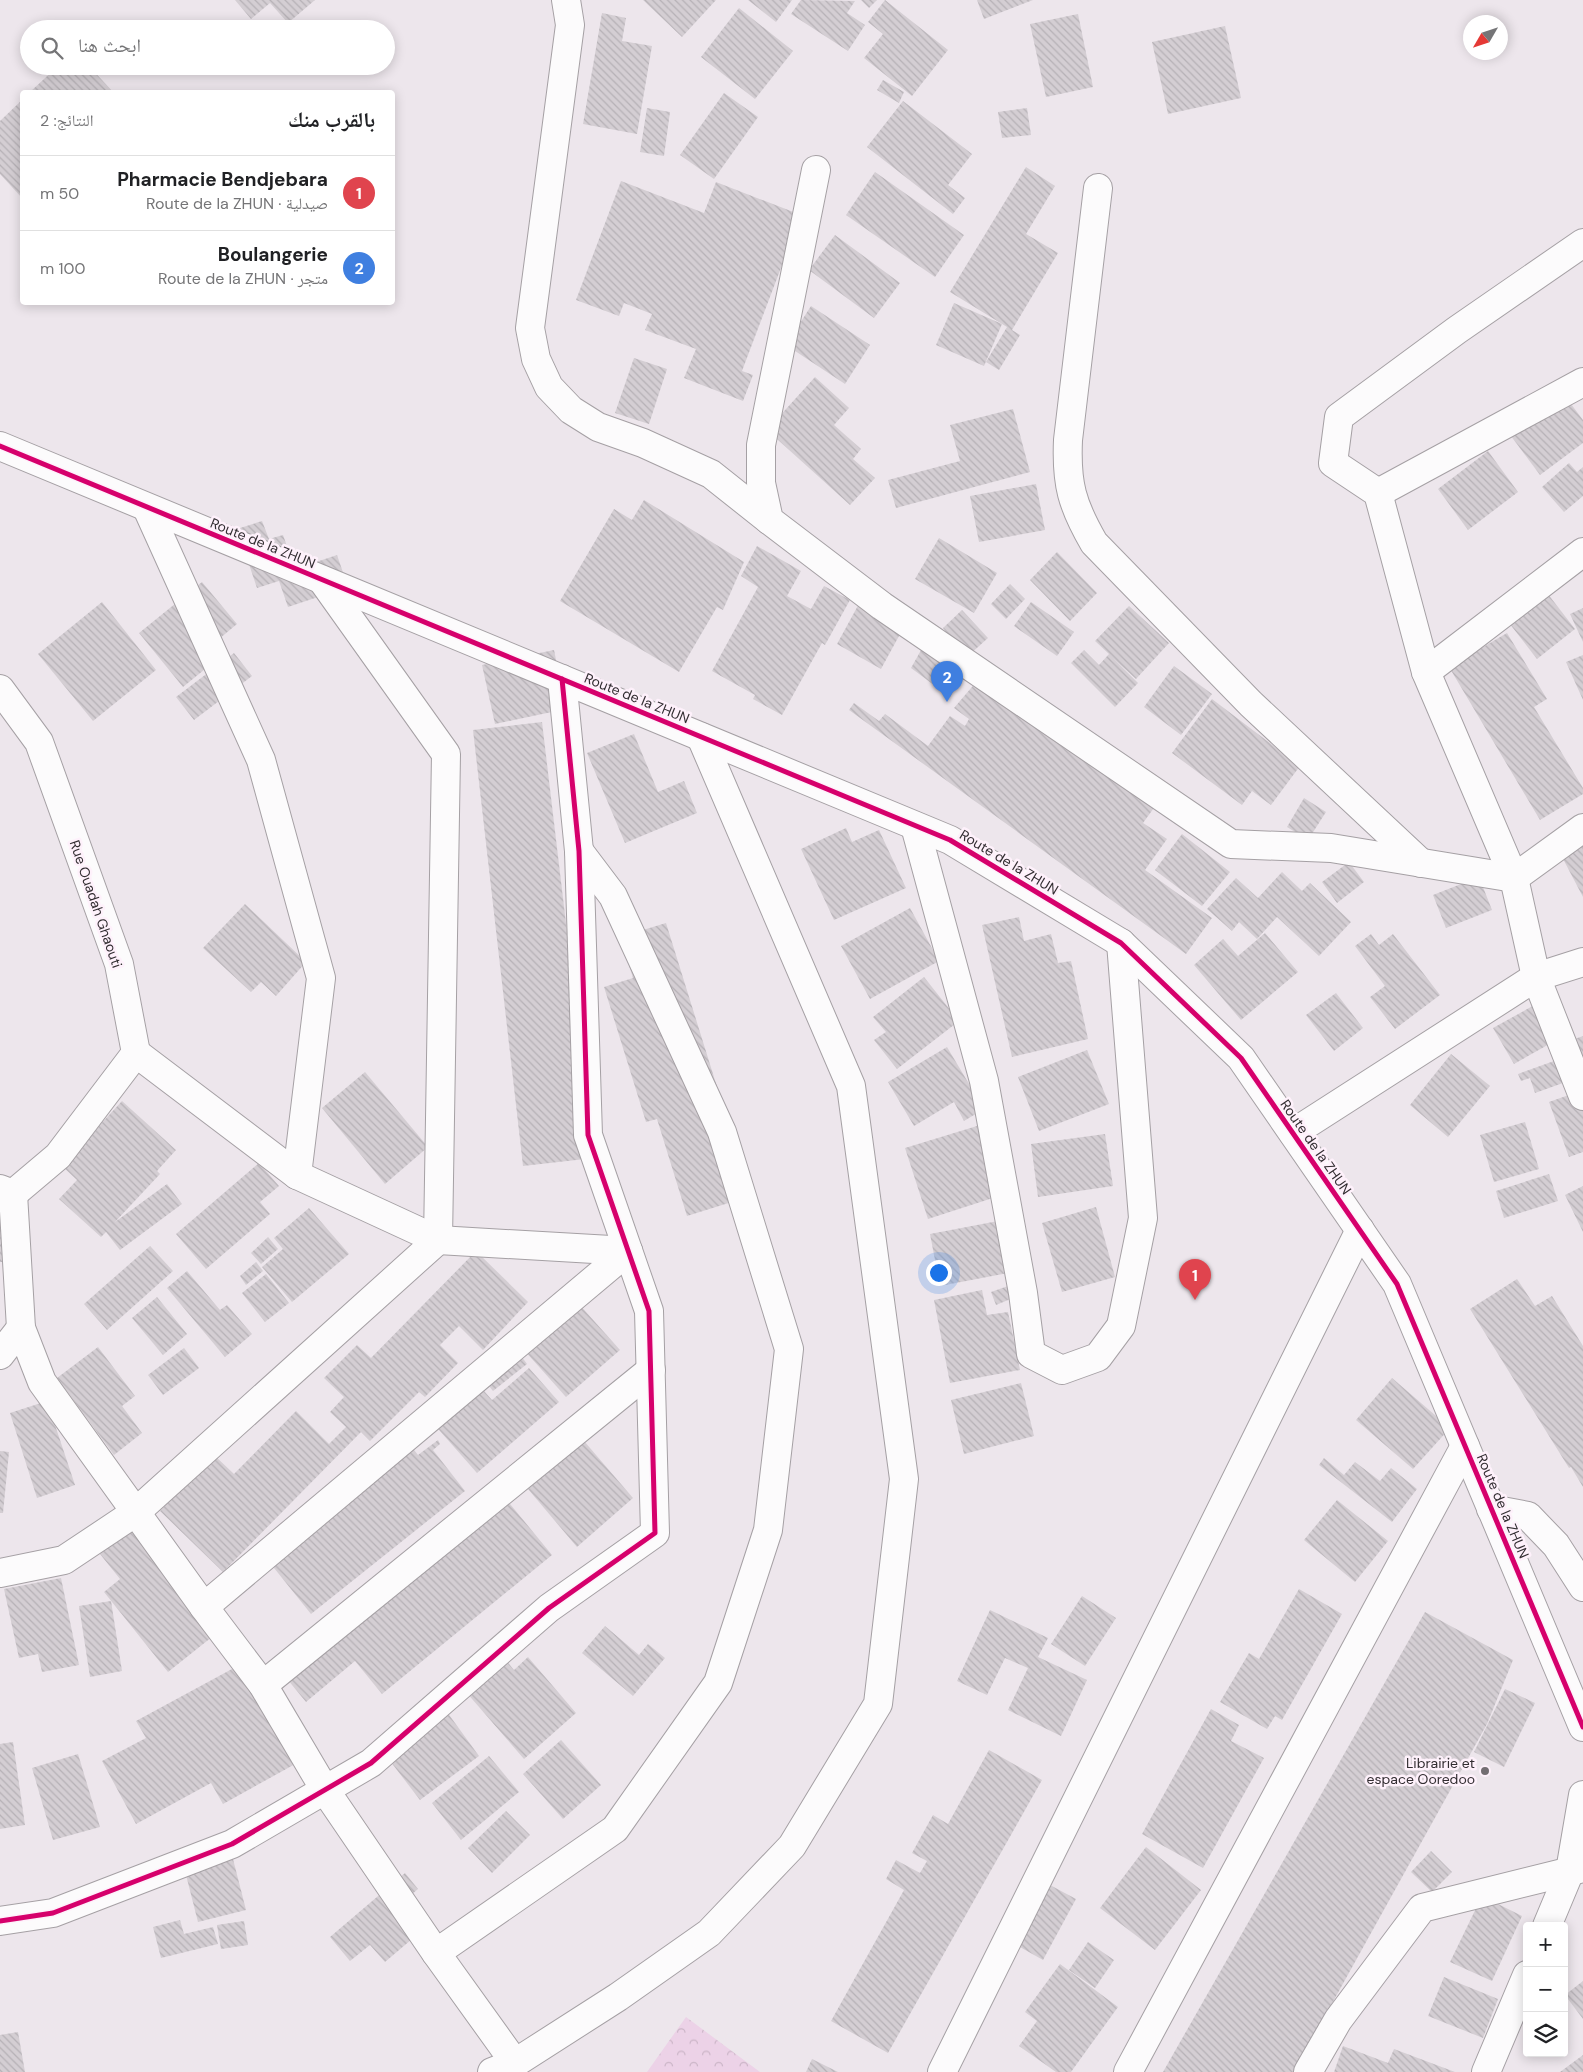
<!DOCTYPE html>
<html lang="ar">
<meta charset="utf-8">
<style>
body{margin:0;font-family:"DM Sans","Noto Naskh Arabic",sans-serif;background:#f6f6f6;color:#202124;direction:rtl}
.controls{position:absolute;right:15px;bottom:15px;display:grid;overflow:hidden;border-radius:5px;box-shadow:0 2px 12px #0003}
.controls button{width:45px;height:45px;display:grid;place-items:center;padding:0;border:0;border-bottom:1px solid #e0e0e0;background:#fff;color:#202124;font:25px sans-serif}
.compass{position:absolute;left:1463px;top:15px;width:45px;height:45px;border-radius:50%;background:#fff;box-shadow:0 2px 12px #0003;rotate:231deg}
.you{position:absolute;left:938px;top:1272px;width:18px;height:18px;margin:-12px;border:4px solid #fff;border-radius:50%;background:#1a73e8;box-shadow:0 0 0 8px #1a73e833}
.badge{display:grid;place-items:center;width:32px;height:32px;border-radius:50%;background:#2563eb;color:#fff;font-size:16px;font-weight:700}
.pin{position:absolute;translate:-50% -41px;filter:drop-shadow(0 1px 2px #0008)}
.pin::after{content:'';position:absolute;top:26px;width:18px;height:15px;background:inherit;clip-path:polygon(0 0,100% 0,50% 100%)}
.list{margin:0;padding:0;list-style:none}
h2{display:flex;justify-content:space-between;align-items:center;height:65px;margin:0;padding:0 20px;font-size:21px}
h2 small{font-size:16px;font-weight:400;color:#757577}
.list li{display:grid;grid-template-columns:32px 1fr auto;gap:15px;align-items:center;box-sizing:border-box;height:75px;padding:0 20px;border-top:1px solid #e0e0e0}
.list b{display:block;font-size:19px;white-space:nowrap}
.list p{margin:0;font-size:16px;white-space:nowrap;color:#757577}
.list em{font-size:16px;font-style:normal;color:#757577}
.icon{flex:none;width:28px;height:28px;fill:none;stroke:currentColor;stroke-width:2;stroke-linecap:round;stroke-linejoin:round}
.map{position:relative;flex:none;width:1583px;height:2072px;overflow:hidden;direction:ltr}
.search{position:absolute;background:#fff;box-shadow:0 2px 12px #0003;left:20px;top:20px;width:375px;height:55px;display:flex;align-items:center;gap:12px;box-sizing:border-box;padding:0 18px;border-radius:28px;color:#757577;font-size:19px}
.panel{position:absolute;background:#fff;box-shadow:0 2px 12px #0003;left:20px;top:90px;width:375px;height:215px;border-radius:5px;direction:rtl}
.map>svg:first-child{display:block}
.forest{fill:url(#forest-crowns)}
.building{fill:url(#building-back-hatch)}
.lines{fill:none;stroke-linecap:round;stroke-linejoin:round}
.street-casing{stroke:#a5a0a4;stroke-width:30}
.street{stroke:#fcfbfc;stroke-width:28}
.cycleway-casing{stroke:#fef1fb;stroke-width:8}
.cycleway{stroke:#d6006c;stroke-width:5}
.poi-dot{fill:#736e72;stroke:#fef1fb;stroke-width:2}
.labels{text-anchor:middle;stroke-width:5;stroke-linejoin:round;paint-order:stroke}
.street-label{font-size:14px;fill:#322d31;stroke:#fef1fb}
.poi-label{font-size:14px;fill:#322d31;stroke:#fef1fb;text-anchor:end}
</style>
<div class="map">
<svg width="1583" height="2072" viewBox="0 0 1583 2072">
<defs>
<pattern id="forest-crowns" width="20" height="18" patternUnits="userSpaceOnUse" patternTransform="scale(1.25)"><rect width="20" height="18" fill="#ecd2e7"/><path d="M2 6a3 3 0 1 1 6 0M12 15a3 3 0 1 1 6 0" fill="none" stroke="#cbb5c7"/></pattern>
<pattern id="building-back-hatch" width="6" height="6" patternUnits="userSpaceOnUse" patternTransform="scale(1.25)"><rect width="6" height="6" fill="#d4ced3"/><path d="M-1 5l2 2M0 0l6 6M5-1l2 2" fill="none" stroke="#b6b1b6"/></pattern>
</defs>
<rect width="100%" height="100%" fill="#ede6ec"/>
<!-- forest -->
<path class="forest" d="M686,2017l74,55h-113z"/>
<!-- building -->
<g class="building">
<path d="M235,0h80l-27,23 -18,-20 -19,16z"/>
<path d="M643,0h73l-34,37z"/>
<path d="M748,0h44l-16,22z"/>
<path d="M801,0l54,1 -8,12 18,12 -17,26 -57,-37z"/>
<path d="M861,0h16l-8,8z"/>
<path d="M885,0l63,50 -36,46 -48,-38 19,-24 -15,-12z"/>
<path d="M977,0h56l-49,19z"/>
<path d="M739,8l54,43 -38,48 -54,-42z"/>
<path d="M602,13l24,5 -4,23 30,5 -15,88 -54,-10z"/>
<path d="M1078,14l15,73 -47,10 -16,-73z"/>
<path d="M1225,26l16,72 -73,16 -16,-72z"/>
<path d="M58,66h31l24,26h-83z"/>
<path d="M883,80l21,12 -5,11 -22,-13z"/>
<path d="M724,93l34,24 -44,62 -34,-24z"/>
<path d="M22,100v98l-22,-24v-53z"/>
<path d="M903,101l69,53 -24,31 17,13 -12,16 -86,-67z"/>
<path d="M647,108l23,4 -6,44 -24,-4z"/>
<path d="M1027,108l4,27 -29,3 -4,-26z"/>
<path d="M1026,167l29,19 -29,48 32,19 -46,77 8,5 -21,35 -13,-8 21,-35 -57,-35z"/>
<path d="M875,172l89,63 -29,42 -89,-62z"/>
<path d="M621,181l83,32 12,-31 85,33 -59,156 11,4 -10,26 -59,-23 12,-29 -51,-19 7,-16 -28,-11 -5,13 -43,-16z"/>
<path d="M835,235l65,48 -26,35 -65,-48z"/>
<path d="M954,303l48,21 -18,42 -48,-21z"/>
<path d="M811,306l59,39 -25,39 -59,-39z"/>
<path d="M634,358l33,11 -18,55 -34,-11z"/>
<path d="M815,377l34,31 -15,17 27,24 -8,10 22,19 -25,27 -83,-75z"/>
<path d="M1565,396l18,24v23l-43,32 -29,-39z"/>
<path d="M1013,409l17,63 -134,36 -8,-28 72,-19 -10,-36z"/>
<path d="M1488,451l30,41 -50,38 -30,-41z"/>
<path d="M1569,463l8,9 6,-5v29l-19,16 -22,-25z"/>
<path d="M1036,484l9,46 -66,12 -9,-46z"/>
<path d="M644,500l100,62 -21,48 -6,-3 -38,65 -119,-71 54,-92 18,11z"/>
<path d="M262,521l7,18 14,-4 12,34 42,-14 11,32 -60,20 -9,-26 -22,7 -20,-59z"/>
<path d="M939,538l58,35 -23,40 -59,-34z"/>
<path d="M757,546l44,25 -14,25 24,13 13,-23 26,14 -25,45 -3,-2 -40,72 -29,-16 2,-4 -43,-24 46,-84 -17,-11z"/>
<path d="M1057,552l40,41 -27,28 -40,-41z"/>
<path d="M202,582l35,42 -36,30 9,11 -27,22 -44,-54z"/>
<path d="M1010,584l15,15 -19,20 -15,-15z"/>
<path d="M1544,589l31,40 -38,30 -31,-40z"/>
<path d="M861,600l44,25 -24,44 -44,-25z"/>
<path d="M102,602l54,68 -63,51 -55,-67z"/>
<path d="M1031,602l43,30 -17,24 -43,-30z"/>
<path d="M1129,606l40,37 -33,36 -23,-21 25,25 -23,24 -44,-44 13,-13 15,15 10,-11 -14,-13z"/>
<path d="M1583,608v34l-13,-28z"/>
<path d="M962,610l26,28 -20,18 -25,-28z"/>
<path d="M1507,633l40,66 -13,8 49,81v6l-43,26 -91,-153z"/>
<path d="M925,643l39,29 -14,25 -39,-29z"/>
<path d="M554,650l12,59 -71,15 -13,-59z"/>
<path d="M234,653l18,23 -58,44 -18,-23z"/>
<path d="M1583,655v45l-17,-38z"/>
<path d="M1174,666l38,28 -31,41 -37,-28z"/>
<path d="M977,681l182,120 -16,22 24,16 -22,31 67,48 -26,36 -337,-244 5,-7 25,18 6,-7 43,32 22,-30 15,10 4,-7 -15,-11z"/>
<path d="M1212,699l88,67 -29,39 -19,-14 -10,14 -70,-52z"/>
<path d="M542,722l52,436 -71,8 -50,-436z"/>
<path d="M634,734l24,58 26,-11 13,32 -72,30 -38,-90z"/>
<path d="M1304,798l22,14 -18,28 -21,-13z"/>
<path d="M846,828l6,14 27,-12 27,58 -72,32 -33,-71z"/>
<path d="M1182,834l48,38 -28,34 -47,-36z"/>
<path d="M1583,843v54l-22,-42z"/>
<path d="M1349,862l15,20 -27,21 -15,-21z"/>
<path d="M1282,872l20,19 8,-8 41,39 -32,34 -42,-39 -20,22 -18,-17 -7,9 -25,-22 29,-31 22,20z"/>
<path d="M1479,877l13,33 -46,18 -13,-33z"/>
<path d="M245,904l61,58 -30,34 -15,-14 -10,10 -48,-44z"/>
<path d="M910,908l29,53 -69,38 -29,-53z"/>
<path d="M1019,917l5,24 27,-7 7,29 13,-2 17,78 -76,18 -30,-132z"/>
<path d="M666,923l85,273 -64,20 -30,-97 -11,3 -42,-135 29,-9 -13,-41z"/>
<path d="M1265,933l33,39 -57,48 -47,-55 29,-26 15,17z"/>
<path d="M1371,934l8,11 14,-11 47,61 -45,34 -25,-32 15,-11 -30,-40z"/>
<path d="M924,977l35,44 -62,48 -23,-29 12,-8 -13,-15z"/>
<path d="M1336,993l27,35 -29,23 -28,-36z"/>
<path d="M1549,997l20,36 -55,31 -21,-36z"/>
<path d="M1583,1036v24l-20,23 -28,10 -5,-15 -9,3 -3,-7 36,-13 -5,-13z"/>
<path d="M947,1047l37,62 -20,12 -10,-19 -40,24 -26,-44z"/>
<path d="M1087,1050l22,54 -70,27 -21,-54z"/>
<path d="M1451,1054l39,32 -42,51 -38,-32z"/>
<path d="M365,1072l63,75 -43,37 -63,-76z"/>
<path d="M1583,1090v62l-14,5 -20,-55z"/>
<path d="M122,1101l54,49 -19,21 3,3 -45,48 52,-38 15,20 -62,46 -14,-18 -5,5 -42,-38 18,-19 -15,-14z"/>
<path d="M1525,1122l14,47 -45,13 -14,-47z"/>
<path d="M977,1126l22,70 -71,23 -23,-71z"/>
<path d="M1105,1134l8,52 -75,11 -7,-53z"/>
<path d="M259,1163l20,23 -19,16 10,12 -64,55 -30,-35z"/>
<path d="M1549,1174l9,27 -54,17 -8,-27z"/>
<path d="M1583,1186v46l-18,-37z"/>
<path d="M1096,1207l19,70 -53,15 -20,-69z"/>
<path d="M309,1208l40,46 -57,48 -30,-35 21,-18 -9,-11z"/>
<path d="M0,1211h6l1,51h-7z"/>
<path d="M998,1221l10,52 -68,13 -10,-52z"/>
<path d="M268,1237l10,12 -17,15 -10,-11z"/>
<path d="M150,1246l23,25 -66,59 -23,-26z"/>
<path d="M476,1251l52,51 -45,48 -24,-24 -19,19 18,18 -33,34 -6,-5 -49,49 -9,-9 -138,140 -63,-61 54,-56 20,19 62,-63 33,33 17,-17 -16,-15 14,-15 -20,-19 33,-33 14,13z"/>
<path d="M256,1262l7,9 -17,14 -6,-9z"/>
<path d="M187,1271l33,39 7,-5 25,29 -27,23 -58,-69z"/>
<path d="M266,1274l23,29 -24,19 -23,-29z"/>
<path d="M1517,1279l18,27 17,-10 31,50v141l-12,-20 -2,1 -99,-159z"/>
<path d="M1008,1286l5,12 -17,7 -5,-13z"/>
<path d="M982,1290l5,25 21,-3 12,58 -70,13 -16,-83z"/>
<path d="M157,1297l30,37 -24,21 -31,-37z"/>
<path d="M578,1303l42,47 -54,47 -42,-47z"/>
<path d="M98,1347l37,49 -13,10 20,27 -28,22 -57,-77z"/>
<path d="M184,1348l15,20 -36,27 -15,-20z"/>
<path d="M516,1349l11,15 -34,27 -12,-15z"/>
<path d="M529,1368l30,34 -82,71 -45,-51 45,-39 15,17z"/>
<path d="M1392,1378l58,50 -37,41 -57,-49z"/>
<path d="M1021,1383l13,53 -70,18 -13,-54z"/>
<path d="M47,1401l28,84 -38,13 -27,-85z"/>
<path d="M438,1440l2,4 -7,6 32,41 -154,123 -45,-56 143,-114 9,11z"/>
<path d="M584,1441l49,57 -56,49 -49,-58z"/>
<path d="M0,1451l9,1 -6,61h-3z"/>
<path d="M1324,1458l20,17 11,-13 25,19 11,-13 26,21 -25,33 -73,-57z"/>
<path d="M506,1499l46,56 -170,139 -27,-33 -49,41 -18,-22z"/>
<path d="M1337,1500l51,41 -33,41 -51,-42z"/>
<path d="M133,1528l84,105 -49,39 -64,-80 16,-13 -20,-25z"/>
<path d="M61,1578l18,87 -37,7 -4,-18 -19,4 -15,-69z"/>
<path d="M1299,1589l43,25 -60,106 -7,-4 -8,13 -47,-27 29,-49 10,6z"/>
<path d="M1082,1596l34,22 -31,48 -34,-22z"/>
<path d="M111,1601l11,70 -32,6 -11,-71z"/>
<path d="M990,1610l58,28 -10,19 49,23 -26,56 -53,-26 20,-42 -23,-10 -18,37 -30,-14z"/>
<path d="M1425,1612l88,48 -26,64 -193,348h-131z"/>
<path d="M605,1626l34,29 9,-11 17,14 -32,38 -51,-43z"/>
<path d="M500,1653l14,17 14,-13 48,56 -52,46 -58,-67z"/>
<path d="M243,1663l54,100 -74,41 -12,-21 -75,41 -34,-63 44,-23 -10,-17z"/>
<path d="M1505,1689l30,14 -31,64 -30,-15z"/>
<path d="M1211,1709l28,16 -8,16 33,17 -61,110 -61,-34z"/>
<path d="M447,1712l32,44 -59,44 -33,-43z"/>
<path d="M561,1740l40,45 -38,34 -40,-45z"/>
<path d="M13,1742l12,83 -25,4v-85z"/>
<path d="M989,1750l53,30 -154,273 -57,-32 73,-131 -18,-11 10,-19 24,13 7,-12 -15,-8 21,-38 15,9z"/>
<path d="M78,1754l22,73 -47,13 -21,-72z"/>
<path d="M489,1756l30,36 -58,48 -29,-37z"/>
<path d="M506,1811l24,24 -38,38 -24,-25z"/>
<path d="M1146,1847l55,43 -46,60 -55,-42z"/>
<path d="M1431,1851l21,21 -20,20 -21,-20z"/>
<path d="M233,1859l13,51 -48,12 -13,-51z"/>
<path d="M405,1873l13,16 -15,13 22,26 -40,34 -15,-17 -20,16 -20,-24z"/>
<path d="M1035,1877l41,22 -33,61 -41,-23z"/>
<path d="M1482,1896l40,20 -30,65 -42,-19z"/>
<path d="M180,1920l4,14 29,-7 5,17 -57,14 -8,-31z"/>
<path d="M244,1921l4,24 -27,4 -4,-24z"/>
<path d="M1088,1942l26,18 -19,28 -26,-18z"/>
<path d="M1060,1964l58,43 -47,65h-15l-37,-26 18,-25 -12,-9z"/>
<path d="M1444,1977l54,22 -15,39 -55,-22z"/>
<path d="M1583,1981v38l-18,-24z"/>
<path d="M18,2032l7,40h-25v-37z"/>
<path d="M1343,2046l45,17 6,-14 61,23h-121z"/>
<path d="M1583,2055v17h-23z"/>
<path d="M812,2059l26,13h-32z"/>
</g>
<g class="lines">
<!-- street casing -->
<g class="street-casing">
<g id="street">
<path d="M566,0l4,25 -40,303 6,31 13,28 22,23 27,17 45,16 68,31 58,46"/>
<path d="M816,170l-55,275v38l8,37 113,86 349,238 100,4 183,30 69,-50"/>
<path d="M1098,188l-30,252c-2,44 4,65 26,103l157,161 170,159"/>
<path d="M1583,243l-126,87 -118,87 -6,46 45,30 48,179 88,206 22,99 47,119"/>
<path d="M0,446l950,394 171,103 120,115 156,226 186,443"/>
<path d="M1378,493l205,-111"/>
<path d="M147,508l114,252 60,218 -24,197"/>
<path d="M1426,672l157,-120"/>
<path d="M0,689l39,53 80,222 17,89 -78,103 -45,38 -13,-5"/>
<path d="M915,826l69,255 39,212 8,61 31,16 36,-13 23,-31 22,-108 -22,-275"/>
<path d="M136,1053l161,122 141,65 190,11"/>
<path d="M1293,1133l243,-156 47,-15"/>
<path d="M13,1194l8,134 21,54 162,225 59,78 62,105 111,163 79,110"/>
<path d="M0,1355l21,-27"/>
<path d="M1491,1509l37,7 28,29 27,42"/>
<path d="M0,1573l64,-13 72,-48 302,-272 8,-486 -124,-174"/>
<path d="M204,1607l424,-356"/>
<path d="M263,1685l388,-315"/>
<path d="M0,1921l53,-8 179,-69 139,-81 178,-155 106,-75 -6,-222 -61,-176 -9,-284 -17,-172"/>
<path d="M1547,1926l23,-55 13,-76"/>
<path d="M436,1953l179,-124 103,-146 50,-153 21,-181 -67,-217 -109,-236 -34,-45"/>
<path d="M492,2072l23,-9 103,-66 91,-64 83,-87 86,-142 26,-225 -53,-393 -150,-349"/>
<path d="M942,2072l418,-842"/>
<path d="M1128,2072l337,-626"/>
<path d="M1308,2072l30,-52 84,-112 161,-40"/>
<path d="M1486,2072l41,-97"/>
</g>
</g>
<!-- street -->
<use href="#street" class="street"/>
<!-- cycleway casing -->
<g class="cycleway-casing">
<g id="cycleway">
<path d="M0,446l950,394 171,103 120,115 156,226 186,443"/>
<path d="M0,1921l53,-8 179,-69 139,-81 178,-155 106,-75 -6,-222 -61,-176 -9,-284 -17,-172"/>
</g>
</g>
<!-- cycleway -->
<use href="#cycleway" class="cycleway"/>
</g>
<!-- markers -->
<circle class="poi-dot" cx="1485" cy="1771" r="5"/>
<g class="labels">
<!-- street labels -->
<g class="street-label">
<text transform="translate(263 543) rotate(22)" y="5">Route de la ZHUN</text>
<text transform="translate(637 698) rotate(22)" y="5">Route de la ZHUN</text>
<text transform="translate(1009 862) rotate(31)" y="5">Route de la ZHUN</text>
<text transform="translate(96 904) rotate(71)" y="5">Rue Ouadah Ghaouti</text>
<text transform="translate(1316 1147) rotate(55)" y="5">Route de la ZHUN</text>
<text transform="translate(1503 1506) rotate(67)" y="5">Route de la ZHUN</text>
</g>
<!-- poi labels -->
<g class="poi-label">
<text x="1475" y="1768">Librairie et<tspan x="1475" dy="16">espace Ooredoo</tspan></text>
</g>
</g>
</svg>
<div class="controls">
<button>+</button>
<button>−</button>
<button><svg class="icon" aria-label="layers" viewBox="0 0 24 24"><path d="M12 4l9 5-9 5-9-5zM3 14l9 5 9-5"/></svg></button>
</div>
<svg class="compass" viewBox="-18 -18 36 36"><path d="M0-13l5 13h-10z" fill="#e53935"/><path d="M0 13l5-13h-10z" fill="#757577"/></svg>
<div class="you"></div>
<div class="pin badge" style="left:1195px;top:1300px;background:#e0444e">1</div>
<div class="pin badge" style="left:947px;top:702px;background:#3f7fe0">2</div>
<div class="search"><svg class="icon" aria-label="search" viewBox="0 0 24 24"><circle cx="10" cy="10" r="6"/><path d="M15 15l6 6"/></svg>ابحث هنا</div>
<section class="panel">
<h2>بالقرب منك<small>النتائج: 2</small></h2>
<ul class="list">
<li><span class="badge" style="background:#e0444e">1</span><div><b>Pharmacie Bendjebara</b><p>صيدلية · Route de la ZHUN</p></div><em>50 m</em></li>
<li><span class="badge" style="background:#3f7fe0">2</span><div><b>Boulangerie</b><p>متجر · Route de la ZHUN</p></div><em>100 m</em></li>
</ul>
</section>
</div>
